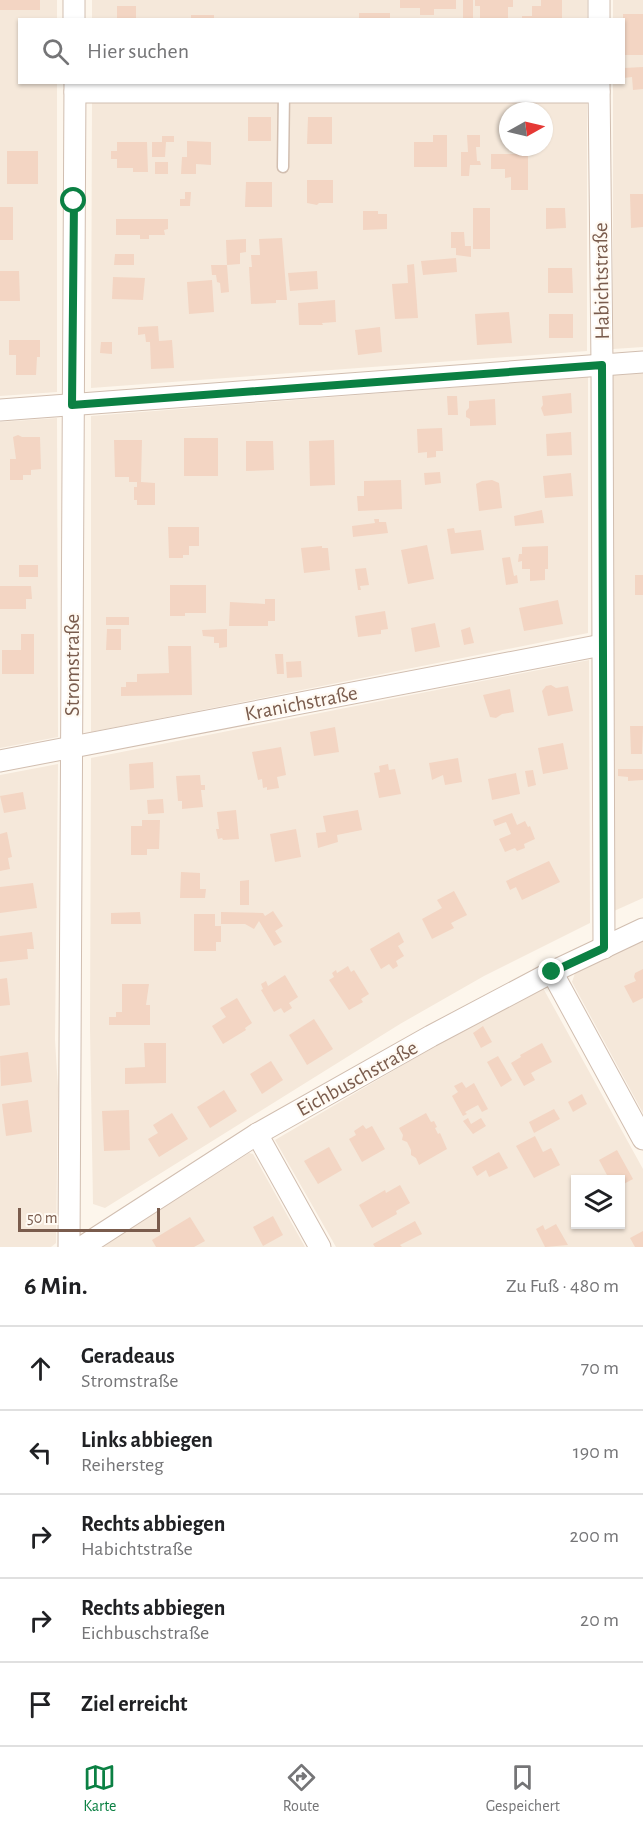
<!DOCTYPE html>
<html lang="de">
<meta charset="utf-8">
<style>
body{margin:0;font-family:"Alegreya Sans",sans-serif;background:#f6f6f6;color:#202124}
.controls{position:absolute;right:18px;bottom:18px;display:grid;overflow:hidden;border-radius:0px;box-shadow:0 2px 4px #0004}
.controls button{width:54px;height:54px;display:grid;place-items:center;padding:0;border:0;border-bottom:2px solid #e0e0e0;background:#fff;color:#202124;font:30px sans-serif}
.compass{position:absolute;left:499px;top:102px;width:54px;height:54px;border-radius:50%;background:#fff;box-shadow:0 2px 4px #0004;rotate:82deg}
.scale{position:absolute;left:18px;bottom:15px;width:142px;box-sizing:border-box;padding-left:6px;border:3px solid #7a5c4d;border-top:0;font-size:16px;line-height:21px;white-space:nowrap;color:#7a5c4d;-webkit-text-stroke:4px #fffaf3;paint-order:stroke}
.stop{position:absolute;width:18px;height:18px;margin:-14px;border:4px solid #0b8043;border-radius:50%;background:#fff}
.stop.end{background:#0b8043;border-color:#fff;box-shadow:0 2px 6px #0008}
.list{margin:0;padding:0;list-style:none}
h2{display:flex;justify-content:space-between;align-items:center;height:78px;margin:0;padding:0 24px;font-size:26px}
h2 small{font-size:20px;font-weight:400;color:#757577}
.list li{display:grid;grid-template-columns:39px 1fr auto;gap:18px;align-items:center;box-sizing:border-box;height:84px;padding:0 24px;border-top:2px solid #e0e0e0}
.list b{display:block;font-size:22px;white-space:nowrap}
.list p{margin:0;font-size:20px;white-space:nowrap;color:#757577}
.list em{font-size:20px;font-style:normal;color:#757577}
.icon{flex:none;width:33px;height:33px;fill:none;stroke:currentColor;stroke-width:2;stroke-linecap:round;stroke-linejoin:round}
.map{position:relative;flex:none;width:643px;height:1247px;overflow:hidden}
.search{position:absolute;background:#fff;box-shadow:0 2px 4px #0004;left:18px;right:18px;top:18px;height:66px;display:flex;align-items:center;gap:15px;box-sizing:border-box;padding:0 21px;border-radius:0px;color:#757577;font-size:22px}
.sheet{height:498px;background:#fff}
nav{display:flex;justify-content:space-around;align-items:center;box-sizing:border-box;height:84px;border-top:2px solid #e0e0e0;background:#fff;font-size:16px;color:#757577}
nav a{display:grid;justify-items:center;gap:3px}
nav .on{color:#0b8043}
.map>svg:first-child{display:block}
.residential{fill:#f5e8da;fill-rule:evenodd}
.building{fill:#f3d5c3}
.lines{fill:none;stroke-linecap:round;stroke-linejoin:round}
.lane-casing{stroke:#d1beb0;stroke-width:13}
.street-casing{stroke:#d1beb0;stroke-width:23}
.lane{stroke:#fff;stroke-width:10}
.street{stroke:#fff;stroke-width:21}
.route{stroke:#0b8043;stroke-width:8}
.labels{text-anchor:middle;stroke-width:4.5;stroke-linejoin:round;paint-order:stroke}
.street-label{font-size:21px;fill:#7a5c4d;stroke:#fffaf3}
</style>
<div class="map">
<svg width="643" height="1247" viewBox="0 0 643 1247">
<rect width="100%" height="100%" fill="#fdf6ec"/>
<!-- residential -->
<g class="residential">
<path d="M0,0h57v19l-37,1v62l37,1v309l-57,4z"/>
<rect x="92" y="0" width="495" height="20"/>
<path d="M613,0h30v347l-30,2v-266l11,-1v-62l-11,-1z"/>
<path d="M92,103h495v248l-496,37zM508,111h36v36h-36z"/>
<path d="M643,373v525l-29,13 -1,-536z"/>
<path d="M588,377v256l-497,99v-316z"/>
<path d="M57,418l1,319 -58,11v-326z"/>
<path d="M589,660l1,263 -106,53 -84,48 -295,184 -12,-4 -3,-175 1,-271z"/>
<path d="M58,764l-3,276 3,48 -2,155 -5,4h-51v-472z"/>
<path d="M643,938v175l-71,-131 3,-9z"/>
<path d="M543,988l100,181v78h-307l-61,-107 193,-113zM576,1180h44v44h-44z"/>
<path d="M249,1153l4,1 52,93h-202l32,-23z"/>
</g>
<!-- building -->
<g class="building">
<rect x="0" y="0" width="40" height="10"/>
<path d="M400,0h56v9h-22v6h-14v-7h-20z"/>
<rect x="463" y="0" width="10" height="20"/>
<path d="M475,0h38v7h-5v11h-28v-12h-5z"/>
<path d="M541,0h21v20h-40v-4h10v-10h9z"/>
<rect x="117" y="6" width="19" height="14"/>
<rect x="359" y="13" width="31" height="7"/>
<path d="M623,14h20v41h-19z"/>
<rect x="191" y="15" width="23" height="5"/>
<path d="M643,67v22l-10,1 -1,-13 -8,1v-10z"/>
<rect x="248" y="117" width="23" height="24"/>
<path d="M308,117h24v27h-25z"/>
<path d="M433,135h14v32h-33v-25h19z"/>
<path d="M467,135h13v12h-4l1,14h3l1,4h-11l-1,11h-8v-24h7z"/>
<path d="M162,136h12v6h-8l-1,15h-13v-15h10z"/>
<path d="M187,141l24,1v23l-15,-1v10h-15l1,-17h5z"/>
<path d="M117,142h30l1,30h-15v-4h-16v-9h-6v-8h6z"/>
<rect x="7" y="151" width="31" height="33"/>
<path d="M491,154h37v36h-17v-13l-6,1v-9h-14z"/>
<rect x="155" y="162" width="13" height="12"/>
<path d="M307,180h26v23h-14l-2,2 -10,-2z"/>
<path d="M246,182h26v25h-27z"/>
<path d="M185,192h6l-1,14h-10v-7h5z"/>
<path d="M630,194h13v33l-12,1z"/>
<rect x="0" y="207" width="13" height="33"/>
<rect x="473" y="208" width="17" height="41"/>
<path d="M546,208h19l1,20 -20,1z"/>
<path d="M363,211h15v3h9v15l-24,1z"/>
<path d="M116,219h52v10l-4,1 1,5h-16v4h-9v-4h-24z"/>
<path d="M451,232h13l1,14h6v11l-15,-2v-7h-5z"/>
<path d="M282,238l5,62h-11v3l-25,1 -2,-37h3l-1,-12h9l-1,-16z"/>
<path d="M246,239v13l-6,1v11l-13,1 -1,-25z"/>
<path d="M115,254h19v11h-20z"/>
<path d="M456,258l1,14 -34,3 -2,-14z"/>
<path d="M414,264l4,54 -23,1 -3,-35 16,-1 -1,-18z"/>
<path d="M211,265h16l2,27 -8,1 -1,-10 -3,-1 -1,-7h-4z"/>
<path d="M548,268h24l1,25h-25z"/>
<path d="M0,271h19l1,30h-20z"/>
<path d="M317,271l1,18 -28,2 -2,-18z"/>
<path d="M113,277l32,1 -2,22 -31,-1z"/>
<path d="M212,280l2,32 -25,2 -2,-32z"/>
<path d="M335,300l1,22 -14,1 1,2h-24l-1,-22z"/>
<path d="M509,312l3,31 -35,2 -2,-31z"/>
<rect x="549" y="314" width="24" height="24"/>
<path d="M158,326l1,15 13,-1 2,28 -23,1 -1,-27h-4l-1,-8 -7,1v-8z"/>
<path d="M380,327l2,25 -24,3 -3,-25z"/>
<path d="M9,340h31v17h-3l-1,18h-20v-20h-7z"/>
<path d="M101,342h11v12l-12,-1z"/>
<path d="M571,393l1,20 -28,3 -3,-8 2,-3 -1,-9z"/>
<path d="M447,396h10l1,19h-10z"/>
<path d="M495,399l1,26 -26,1v-7l-4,-2v-6l3,-3v-7z"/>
<path d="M442,428l1,23h-7v6l-9,1v-6l-9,1 -1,-24z"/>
<path d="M571,432l1,23 -25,1 -1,-22z"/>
<path d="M18,435l4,2h18l1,32 -10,1v5h-8v5h-13v-21h6l-3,-22z"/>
<rect x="184" y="438" width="34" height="38"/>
<path d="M114,440h28l-1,42 14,1v22h-18v-5h-3v-13h3v-5h-8v-5h-14z"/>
<path d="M334,440l1,45 -25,1 -1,-45z"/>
<path d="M246,441h27l1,29 -28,1z"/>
<path d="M440,472l1,11 -16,2 -1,-12z"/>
<path d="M571,473l2,23 -28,2 -2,-22z"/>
<path d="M401,480l1,29 -44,2 -1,-15h7v-15z"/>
<path d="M492,480l7,3 3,25 -23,3 -3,-27 6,-3z"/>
<path d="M542,510l2,13 -29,3 -1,-10z"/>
<path d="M374,519h5v3h7l2,11 -35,4 -1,-11 23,-3z"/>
<path d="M168,527h31v19h-10v9h-6v3h-14z"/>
<path d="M454,528l1,5 26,-3 3,20 -33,4 -4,-25z"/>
<path d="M427,545l7,34 -26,5 -7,-34z"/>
<path d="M322,546v2h6l2,22 -26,3 -3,-25z"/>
<path d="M548,546v23h-3v11l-15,1v-12h-8v-8l-4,1 1,-8h3v-7z"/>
<path d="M510,557l4,19 3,-1 1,8 -12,2 -4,-27z"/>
<rect x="19" y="565" width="19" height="12"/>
<path d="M366,568l3,17 -9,1 1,4h-3l-3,-21z"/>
<rect x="635" y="575" width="8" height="20"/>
<path d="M170,585h36v28h-21v3h-15z"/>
<path d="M0,586h31l1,13h-6v10h-26z"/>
<path d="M265,599h10v22h-7v5h-39l1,-24 35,2z"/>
<path d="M558,600l5,24 -39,7 -5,-23z"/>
<path d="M385,611l3,18 -7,1v4l-23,3 -3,-21z"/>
<rect x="106" y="617" width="23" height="8"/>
<path d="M435,623l5,24 -25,5 -4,-24z"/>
<path d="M470,627l4,16 -10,2 -3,-15z"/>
<path d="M107,629h14v21h-15z"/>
<path d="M227,629v18l-8,1v-5h-5v-6l-11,-1 -1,-6z"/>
<path d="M21,634h13v40h-32v-24h19z"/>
<path d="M168,646h23l1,49 -71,1v-9h5v-5h11v-8l32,-1z"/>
<path d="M275,654h8l1,20h-7z"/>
<path d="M301,661l1,16 -15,1 -1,-16z"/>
<path d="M551,685l5,3 12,-2 5,25 -25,5 -6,-25 4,-5z"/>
<path d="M510,689l4,23 -12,2 -6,4 -6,-1 -7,-22z"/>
<path d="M630,726h13l-1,28h-11z"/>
<path d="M335,727l4,25 -25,4 -4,-24z"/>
<path d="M563,743l5,26 -25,5 -5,-26z"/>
<path d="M281,747l5,28 -9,2 2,11 -12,2v-3l-4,1 -1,-9 -4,1 -6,-28z"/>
<path d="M458,758l4,24 -17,3 -2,-10 -11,5 -3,-17z"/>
<path d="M153,762l1,26 -24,2 -1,-26z"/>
<path d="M388,764l1,6 6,-1 6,25 -22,4 -5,-25 6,-1 -1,-6z"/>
<path d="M618,769h25v11l-15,1v-4l-10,-1z"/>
<path d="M533,770l3,15 -8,2 -3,-16z"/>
<path d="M516,773l4,21 -28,6 -4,-21z"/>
<path d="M200,775l1,10h4v5h-4l2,17 -21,2v-8h-4l-2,-25z"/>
<path d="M23,792l3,17 -22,4 -4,-17z"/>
<path d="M163,799l1,14 -16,1 -1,-14z"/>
<path d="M236,810l3,29 -16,1 -1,-2 -4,1 -2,-10h3l-2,-17z"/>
<path d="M358,810l4,20 -25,5 1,7 -20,6 -2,-15 10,-1 -3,-16z"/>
<path d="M512,813l5,12 8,-4 3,6 2,-1 5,13 -11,5 1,4 -8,3 -2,-3 -10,4 -6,-13 12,-5 -5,-12 -11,4 -2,-6z"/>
<path d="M142,820h18l-1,29h-12v6h-16v-29h11z"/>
<path d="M296,829l5,28 -26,5 -5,-28z"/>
<path d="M7,832l5,25 -4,1 2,11 -10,2v-37z"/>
<path d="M549,861l11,21 -38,18 -6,-13 -6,3 -4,-9z"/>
<path d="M181,872l19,1v16h6l-1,9h-25z"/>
<path d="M249,880v25h-9v-24z"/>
<path d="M33,883l4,25 -37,5v-26z"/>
<path d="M454,891l13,24 -16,8 3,5 -22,11 -10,-20 20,-11 -5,-8z"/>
<path d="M273,911l10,15 -8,5 7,11 -8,4 -15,-25 -5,8 -9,-5h-24v-12l42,1 2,3z"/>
<path d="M140,912l1,12h-30v-11z"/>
<path d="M194,914h21v12h6v16h-5v9h-22z"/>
<path d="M32,932l2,17h-7l1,10 -28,3v-26z"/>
<path d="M399,932l5,10 -6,4 6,10 -8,5 2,5 -5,3 -4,-5 -8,5 -11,-20z"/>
<path d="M348,966l3,6 3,-2 15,24 -8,5 2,3 -14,8 -20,-30 5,-3 -2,-4 4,-3 1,3z"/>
<path d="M643,969v29l-10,5 -9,-17 12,-5 -2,-4 1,-4z"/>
<path d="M285,975l13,22 -9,6 3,5 -8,5 -3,-5 -7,4 -13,-22 2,-1 -2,-5 5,-3 2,5z"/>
<path d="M7,978l3,27 -10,1v-27z"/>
<path d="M122,984h27l-3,21h4v20h-41v-8h7v-5h6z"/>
<path d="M237,998l15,25 -7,5 1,2 -23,14 -11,-18 14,-9 -6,-9z"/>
<path d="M314,1019l19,30 -26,16 -18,-30z"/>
<path d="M483,1026l9,16 -11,6 -8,-15z"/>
<path d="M144,1043h22v40l-41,1v-16l20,-1z"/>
<path d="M542,1043l10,19 -21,11 4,7 -11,6 -13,-23 10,-6 -1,-2z"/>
<path d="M28,1052l4,30 -31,4 -1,-30z"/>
<path d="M498,1056l14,24 -11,7 -14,-25z"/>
<path d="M271,1061l12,19 -21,14 -12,-20z"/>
<path d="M462,1082l4,6 8,-5 14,26 -6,3 -4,-7 -13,7 2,2 -4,2 -11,-20 6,-4 -4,-6z"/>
<path d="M224,1090l13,21 -27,17 -13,-21z"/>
<path d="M582,1094l5,10 -14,8 -5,-10z"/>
<path d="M28,1100l4,32 -26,4 -4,-32z"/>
<path d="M554,1109l6,10 -26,14 -5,-11z"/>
<path d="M129,1110l1,40 -26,1 -2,-40z"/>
<path d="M172,1113l16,26 -29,18 -11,-18 10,-6 -5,-8z"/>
<path d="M426,1113l5,9 3,-1 3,6 -2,1 3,6 2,-1 7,16 -28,16 -3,-7 -5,-3v-5l-4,-8 -5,-2 1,-5 -4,-7z"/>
<path d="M468,1118l3,6 10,-6 5,8 -13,8 -10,-13z"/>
<path d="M363,1125l3,4 6,-3 13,23 -23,13 -13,-23 7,-4 -2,-4z"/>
<path d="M535,1136l8,16 8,-4 9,17 -26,13 -18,-32z"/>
<path d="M329,1147l13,23 -24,14 -14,-23z"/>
<path d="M617,1150l16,29 -13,7v-6h-21l8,-5 -8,-15z"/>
<path d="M499,1152l9,16 -19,9 -3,-7 -9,6 -5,-9z"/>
<path d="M400,1185l10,18 -14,8 1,3 -25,14 -13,-23 26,-15 1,3z"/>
<path d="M273,1216l10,19 -20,11 -10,-19z"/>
<path d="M190,1217l15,24 -11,6h-38l-4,-7z"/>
<path d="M415,1221l7,13 -22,11 2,2h-27l-2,-3z"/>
<path d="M556,1224l12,21 -23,2 -9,-18 7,-4 2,5z"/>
<path d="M643,1231v16h-8l-5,-9z"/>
</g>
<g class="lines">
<!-- lane casing -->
<g class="lane-casing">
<path id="lane" d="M283,167l1,-75"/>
</g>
<!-- street casing -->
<g class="street-casing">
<g id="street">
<path d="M74,0v20"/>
<path d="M599,20v-20"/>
<path d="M599,82l3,283 2,583"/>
<path d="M75,92h524"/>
<path d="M0,410l643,-48"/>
<path d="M0,761l602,-116"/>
<path d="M552,972l91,167"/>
<path d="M257,1134l63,113"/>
<path d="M69,1247l6,-1165"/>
<path d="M82,1247l175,-113 174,-98 121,-64 91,-43"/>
</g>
</g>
<!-- lane -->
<use href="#lane" class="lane"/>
<!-- street -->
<use href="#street" class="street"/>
</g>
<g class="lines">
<!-- route -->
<path class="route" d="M74,201l-2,204 530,-40 2,583 -52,24"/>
</g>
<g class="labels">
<!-- street labels -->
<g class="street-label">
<text transform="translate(601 281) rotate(-91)" y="7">Habichtstraße</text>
<text transform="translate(72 665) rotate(-90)" y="7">Stromstraße</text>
<text transform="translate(301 703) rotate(-11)" y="7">Kranichstraße</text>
<text transform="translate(357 1078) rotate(-29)" y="7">Eichbuschstraße</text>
</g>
</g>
</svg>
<div class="controls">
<button><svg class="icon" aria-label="layers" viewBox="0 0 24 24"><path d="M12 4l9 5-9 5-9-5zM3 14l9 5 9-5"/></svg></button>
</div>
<svg class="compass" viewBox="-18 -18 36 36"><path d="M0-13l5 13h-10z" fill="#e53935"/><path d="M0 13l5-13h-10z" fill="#757577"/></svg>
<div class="scale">50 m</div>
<div class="stop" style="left:74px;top:201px"></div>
<div class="stop end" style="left:552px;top:972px"></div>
<div class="search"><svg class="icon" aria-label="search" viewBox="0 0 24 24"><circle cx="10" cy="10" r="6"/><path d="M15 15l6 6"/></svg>Hier suchen</div>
</div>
<section class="sheet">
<h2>6 Min.<small>Zu Fuß · 480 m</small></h2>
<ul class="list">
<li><svg class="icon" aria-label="ahead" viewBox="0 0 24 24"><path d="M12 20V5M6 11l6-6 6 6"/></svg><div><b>Geradeaus</b><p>Stromstraße</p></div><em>70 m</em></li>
<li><svg class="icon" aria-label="left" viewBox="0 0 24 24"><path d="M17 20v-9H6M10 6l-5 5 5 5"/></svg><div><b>Links abbiegen</b><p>Reihersteg</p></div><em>190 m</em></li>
<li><svg class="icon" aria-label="right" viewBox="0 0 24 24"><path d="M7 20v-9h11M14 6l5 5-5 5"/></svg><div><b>Rechts abbiegen</b><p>Habichtstraße</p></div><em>200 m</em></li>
<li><svg class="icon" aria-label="right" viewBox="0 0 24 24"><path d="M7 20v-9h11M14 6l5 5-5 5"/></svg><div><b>Rechts abbiegen</b><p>Eichbuschstraße</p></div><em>20 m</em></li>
<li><svg class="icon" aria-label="arrive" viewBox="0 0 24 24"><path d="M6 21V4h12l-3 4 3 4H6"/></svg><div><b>Ziel erreicht</b></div></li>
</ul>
</section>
<nav>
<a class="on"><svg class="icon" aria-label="map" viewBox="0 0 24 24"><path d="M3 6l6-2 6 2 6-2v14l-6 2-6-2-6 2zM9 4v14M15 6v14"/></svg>Karte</a>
<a><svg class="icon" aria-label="directions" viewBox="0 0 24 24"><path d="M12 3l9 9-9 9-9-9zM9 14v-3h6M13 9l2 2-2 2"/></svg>Route</a>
<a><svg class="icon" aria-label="saved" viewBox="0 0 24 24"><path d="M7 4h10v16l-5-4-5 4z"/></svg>Gespeichert</a>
</nav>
